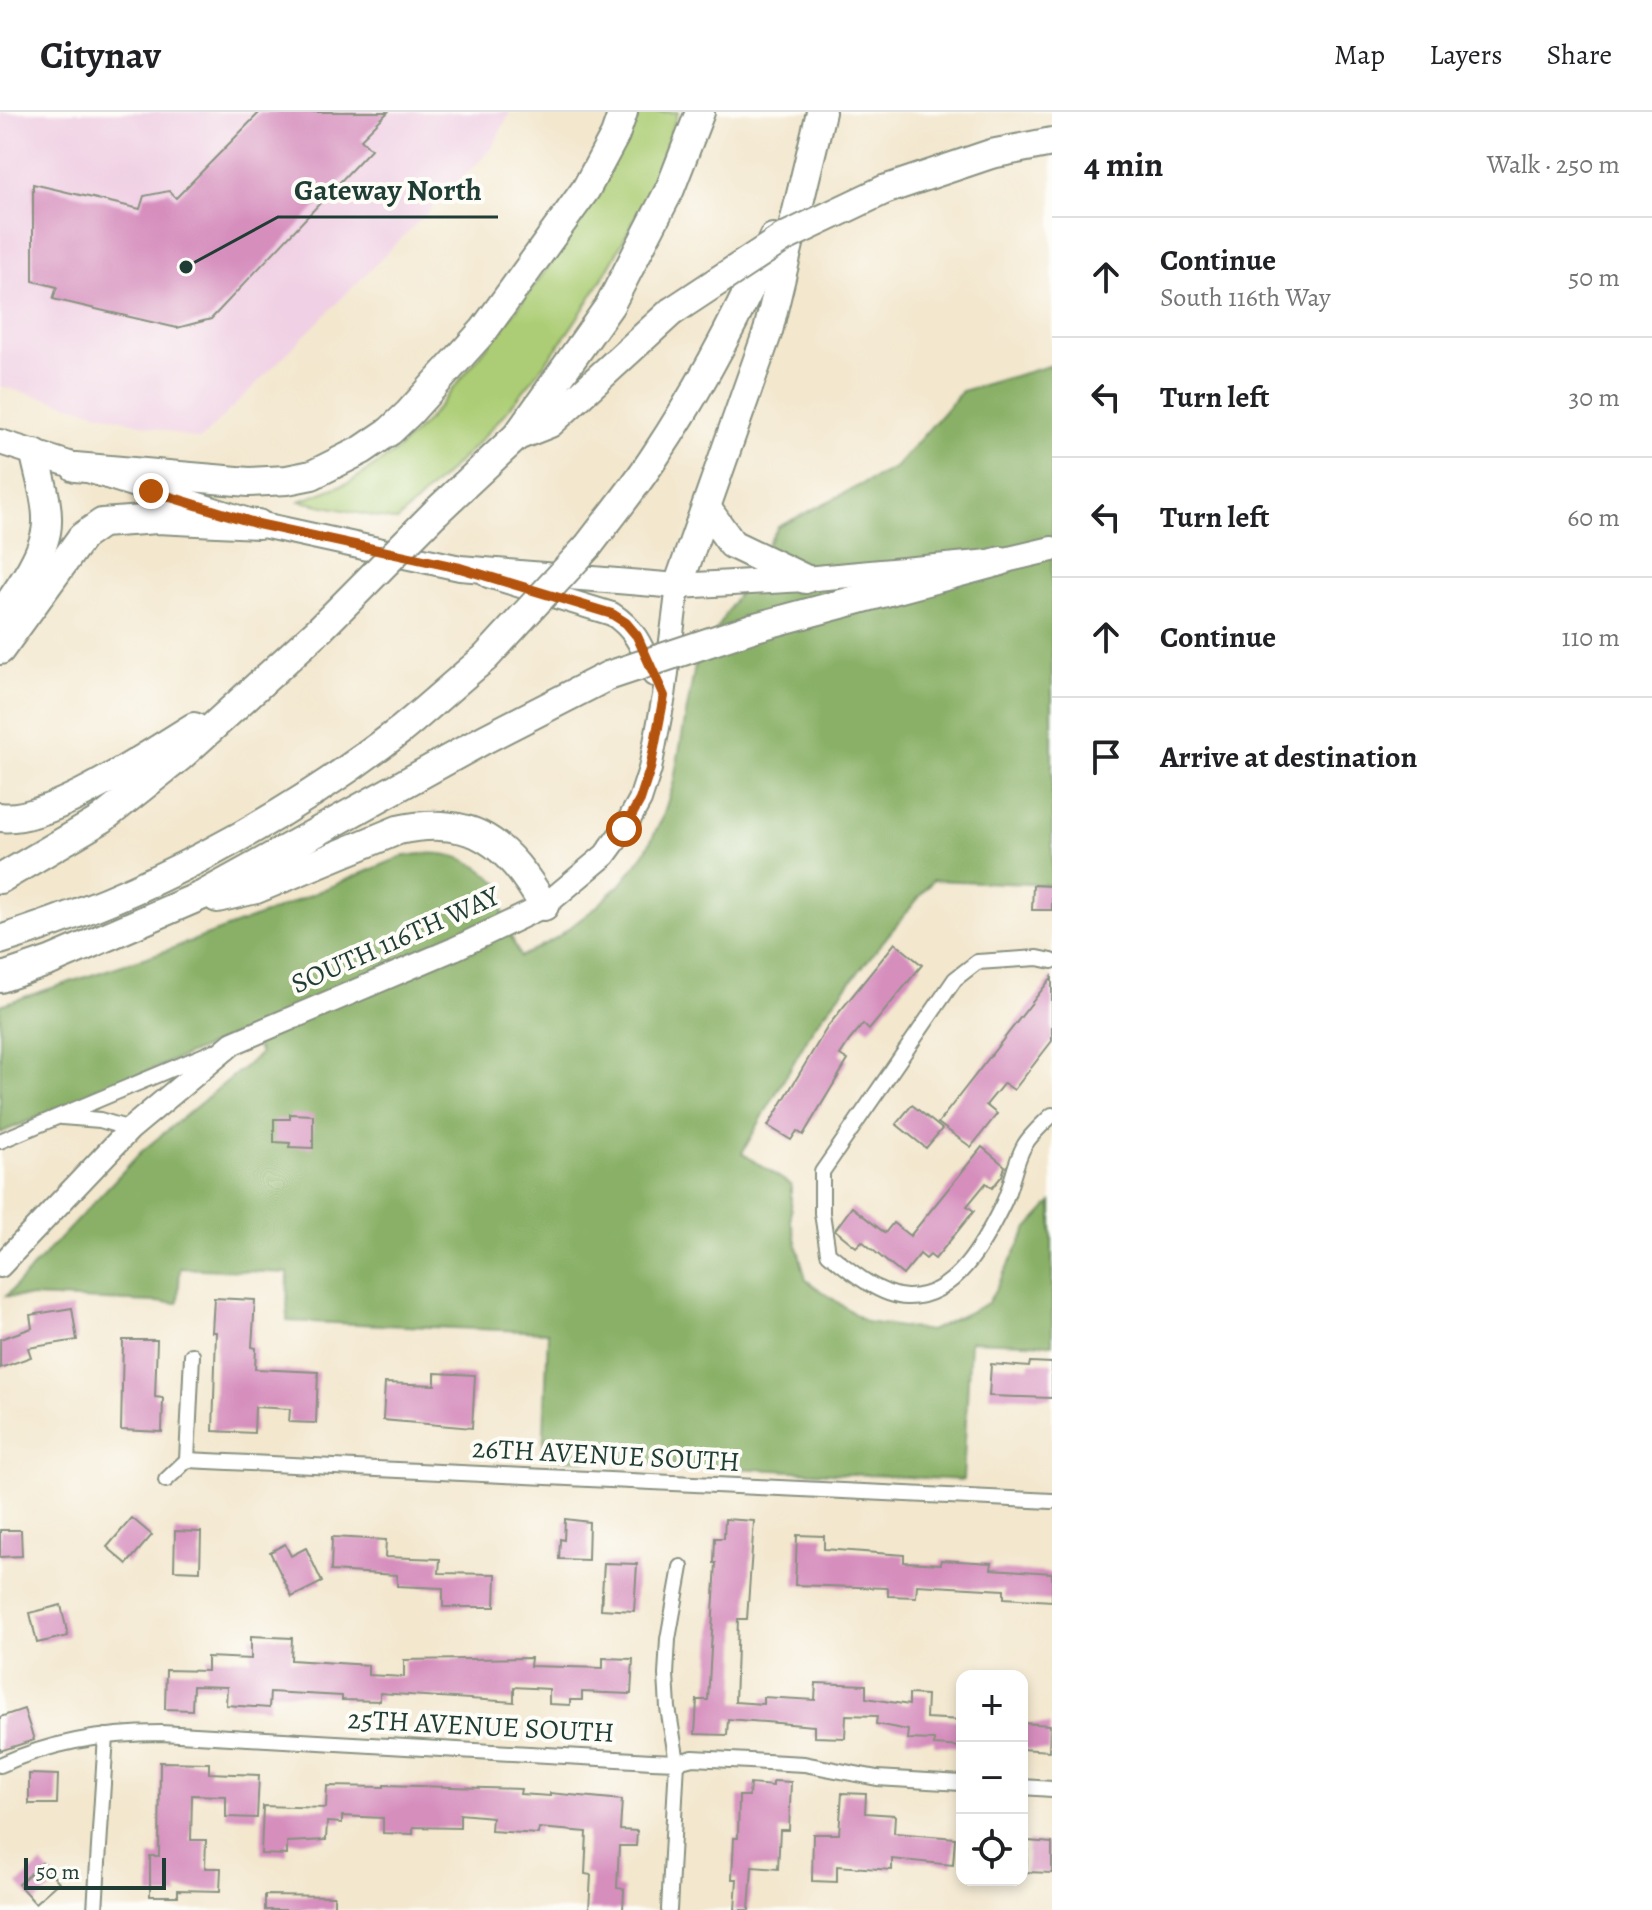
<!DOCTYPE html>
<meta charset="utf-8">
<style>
body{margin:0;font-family:Alegreya,serif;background:#f6f6f6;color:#202124}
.controls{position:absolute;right:24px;bottom:24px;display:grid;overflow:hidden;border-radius:16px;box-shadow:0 4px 12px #0003}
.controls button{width:72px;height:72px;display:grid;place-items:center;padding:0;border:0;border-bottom:2px solid #e0e0e0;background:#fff;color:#202124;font:40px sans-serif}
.scale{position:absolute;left:24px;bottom:20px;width:142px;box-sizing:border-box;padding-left:8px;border:4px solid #1f3d34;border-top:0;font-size:22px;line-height:28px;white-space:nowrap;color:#1f3d34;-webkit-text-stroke:6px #fdfcf7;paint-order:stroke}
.stop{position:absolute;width:24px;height:24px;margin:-18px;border:6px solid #b45309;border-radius:50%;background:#fff}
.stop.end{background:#b45309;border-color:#fff;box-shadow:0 2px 8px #0008}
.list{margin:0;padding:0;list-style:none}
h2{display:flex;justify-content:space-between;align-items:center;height:104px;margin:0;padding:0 32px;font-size:34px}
h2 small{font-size:26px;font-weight:400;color:#757577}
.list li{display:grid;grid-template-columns:52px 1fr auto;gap:24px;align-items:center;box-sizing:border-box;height:120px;padding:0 32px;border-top:2px solid #e0e0e0}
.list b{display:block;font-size:30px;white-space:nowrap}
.list p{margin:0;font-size:26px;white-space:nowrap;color:#757577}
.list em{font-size:26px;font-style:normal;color:#757577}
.icon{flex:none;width:44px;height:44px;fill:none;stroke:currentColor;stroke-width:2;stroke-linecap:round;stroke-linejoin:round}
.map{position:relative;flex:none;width:1052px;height:1798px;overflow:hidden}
header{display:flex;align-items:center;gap:48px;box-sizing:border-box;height:112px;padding:0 40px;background:#fff;border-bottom:2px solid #e0e0e0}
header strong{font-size:38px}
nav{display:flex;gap:44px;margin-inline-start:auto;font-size:28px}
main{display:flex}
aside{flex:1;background:#fff}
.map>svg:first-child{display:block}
.built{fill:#f0d0e4}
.green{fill:#accd75;stroke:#668554;stroke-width:2}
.forest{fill:#89b066;stroke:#54764d;stroke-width:2}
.building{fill:#d68ebd}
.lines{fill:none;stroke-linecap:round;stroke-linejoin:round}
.street-casing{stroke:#899281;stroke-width:18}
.secondary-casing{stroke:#899281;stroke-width:26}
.primary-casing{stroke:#899281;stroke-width:28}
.highway-casing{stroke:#899281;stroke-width:32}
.street{stroke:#fff;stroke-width:14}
.secondary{stroke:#fff;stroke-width:22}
.primary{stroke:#fff;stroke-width:24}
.highway{stroke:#fff;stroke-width:28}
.highway-bridge-casing{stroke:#899281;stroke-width:32;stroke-linecap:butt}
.highway-bridge{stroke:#fff;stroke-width:28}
.route{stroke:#b45309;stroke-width:10}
.labels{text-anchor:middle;stroke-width:8;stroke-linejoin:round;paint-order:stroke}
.street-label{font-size:28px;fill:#1f3d34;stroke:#fdfcf7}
.leader{fill:none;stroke:#1f3d34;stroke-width:3}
.callout-dot{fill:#1f3d34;stroke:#fdfcf7;stroke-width:3}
.callout-label{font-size:30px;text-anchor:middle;font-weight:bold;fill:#1f3d34;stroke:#fdfcf7;stroke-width:8;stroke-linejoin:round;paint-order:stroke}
</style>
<header>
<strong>Citynav</strong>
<nav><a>Map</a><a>Layers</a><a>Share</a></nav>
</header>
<main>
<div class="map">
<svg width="1052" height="1798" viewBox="0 0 1052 1798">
<rect width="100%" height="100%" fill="#fdfcf7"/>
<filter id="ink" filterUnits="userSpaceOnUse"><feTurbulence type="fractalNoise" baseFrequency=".0125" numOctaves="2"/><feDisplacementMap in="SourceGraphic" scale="16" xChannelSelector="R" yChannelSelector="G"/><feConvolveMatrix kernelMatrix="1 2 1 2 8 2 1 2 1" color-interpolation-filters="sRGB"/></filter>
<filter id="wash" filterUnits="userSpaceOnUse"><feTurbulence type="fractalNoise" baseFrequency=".006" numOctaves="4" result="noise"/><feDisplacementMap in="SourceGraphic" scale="32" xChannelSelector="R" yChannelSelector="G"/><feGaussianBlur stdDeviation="1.8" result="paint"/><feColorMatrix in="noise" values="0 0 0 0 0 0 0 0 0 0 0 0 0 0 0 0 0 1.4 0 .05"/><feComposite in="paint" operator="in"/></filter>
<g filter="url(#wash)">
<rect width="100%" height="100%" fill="#f3e7ce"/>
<!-- built -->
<path class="built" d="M0,0h510l-18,36 -292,292 -200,-54z"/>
<!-- green -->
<path class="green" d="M635,0h43c-38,115 -101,220 -181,310 -30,35 -67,66 -100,99l-97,-20 50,-19 44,-29 32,-31 82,-101 56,-75 43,-75z"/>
<!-- forest -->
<path class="forest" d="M1052,253v520l-119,-5 -118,145 -73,128 49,32v37l15,58 60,42 64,9 58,-28 40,-75 24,-26v142l-82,-3 -7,139 -420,-22 5,-126 -261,-11 1,-48 -108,-5 -2,35 -172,-7 135,-144 119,-98 -11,-25 -249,104v-128l165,-54 105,-39 131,-55c42,-9 68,-2 99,28l4,35 16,37 36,-19 38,-29 29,-27 22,-30 17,-33 11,-34 22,-119 83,-139 118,-60 66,-76z"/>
<g id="blocks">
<!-- building -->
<g class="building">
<path d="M260,0h128l-27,27 10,10 -160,170 -34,9 -124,-29 4,-12 -24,-6v-97l107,25 4,-13 25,-5 7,7z"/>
<path d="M1033,773l19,1v24h-20z"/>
<path d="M895,831l27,22 -53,65 -6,-6 -14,17 -9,14 8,5 -45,75 -6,-4 -6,9 -23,-14 60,-100z"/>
<path d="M1052,865v64l-38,49 -10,-7 -18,22 11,9 -26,33 -33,-24z"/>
<path d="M912,993l30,24 -16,19 -30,-24z"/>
<path d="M290,1002l23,1v33l-24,-1 1,-4 -16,-1v-23h16z"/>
<path d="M982,1035l23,19 -3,10 -10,12 -6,-5 -19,23 7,5 -39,48 -5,-4 -4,4 -6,-5 -17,21 -41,-34 -6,6 -21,-17 17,-23 33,26 8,-10 17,13z"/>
<path d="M214,1186l41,2 -3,47 4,1 -1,21 63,3 -2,51 -27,-1 1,-13 -35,-2 -1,26 -41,-2 3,-99h-4z"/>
<path d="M72,1196l5,32 -49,8 3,9 -31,11v-29l32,-11 -2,-13z"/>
<path d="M123,1228h34l-2,57 8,1 -1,34 -41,-2z"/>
<path d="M1030,1250l22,1v35l-63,-2 2,-32 38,3z"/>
<path d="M435,1261l40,2 -3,53 -89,-8 2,-37 50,2z"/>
<path d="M132,1406l20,17 -25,29 -20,-17z"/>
<path d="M565,1407l24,3 -1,38 -29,-1 1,-20 4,1z"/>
<path d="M725,1407l29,2 -7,98h-9l-3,83 28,2v-7l52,3 1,-17 50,2v13l43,7v-11l18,1 -1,23 36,2v27l-28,-2v-5l-27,-1 1,-9 -32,-6 1,-8 -31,-1 -1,23 -31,-1v-11l-86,-7 -1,16 -32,-1 2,-34h11l8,-137h-2l1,-25h9z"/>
<path d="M0,1418h21l1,26 -22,1z"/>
<path d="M175,1419l26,1 -1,39 -26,-1z"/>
<path d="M797,1423l27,1v13l80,6v7l37,2v-4l51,3 -1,6 61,4v28l-48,-3v-8l-87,-5 -1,12 -28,-1v-8l-93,-3z"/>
<path d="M332,1425l54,3 -1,17 55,2 -1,14 57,1 -1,33h-52v-19l-46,-2v-11l-66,-4z"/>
<path d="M285,1432l6,12 15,-8 16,34 -30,15 -22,-45z"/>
<path d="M604,1451l33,1 -3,47 -33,-2z"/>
<path d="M61,1493l7,31 -31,7 -7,-30z"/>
<path d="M251,1524l41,2 -1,22 77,5v10l36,2v-17l127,-2 -1,8 73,2v-10l30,1 -2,35 -49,-2v8h-12v5l-21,-1v-15l-35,-2v15l-134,-9v8l-38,-1v-4l-72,-4 -1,16 -43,-3 1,-18 -34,-1 -1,24 -27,-1 1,-39 41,1v-14l44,2z"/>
<path d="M24,1597l10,31 -34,11v-34z"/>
<path d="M1022,1611l28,2 -1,26 -27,-2z"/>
<path d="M160,1650l49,1v10l50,2 -2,43 -31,-1v-21l-34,-1 -1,45h15l-1,28h16l-1,23 -42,-1v6h-28v-40h9z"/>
<path d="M29,1662l29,1 -1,29h-28z"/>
<path d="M773,1669l18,1 -2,48h-9l-2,39 -26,-2 -3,43h-14l2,-31h-5l2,-41h4l1,-42h10l1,-12 23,2z"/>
<path d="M384,1673l137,4 -1,5 30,2v-3l72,7 -2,30 17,1 -1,15h-17l-2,42 7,1 -1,21h-34l2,-35 -6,-1 2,-42 -48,-4 -1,6 -47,-3 1,-14 -32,-3v14l-47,-1v7l-30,-1v-15l-41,-2v7l-15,-1 -1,18 -39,2v13l-26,-1 2,-48 63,2 1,-22 57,1z"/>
<path d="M842,1681l24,1 -1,19 30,2 -1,18 61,5 -2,27 -61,-6v11l-55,-4v16l-25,-1 1,-47h26z"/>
<path d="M1028,1729l24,2v30l-26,-1z"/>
<path d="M42,1751l17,19 -24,21 -17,-19z"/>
<path d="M265,1783l69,1v14h-69z"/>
</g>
</g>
</g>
<g filter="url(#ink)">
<use href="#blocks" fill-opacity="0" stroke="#899281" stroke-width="2"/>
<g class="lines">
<!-- street casing -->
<g class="street-casing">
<g id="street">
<path d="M1052,849l-14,-3 -61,4 -22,17 -133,193v41l6,40c21,17 51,43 79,44 49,1 78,-56 96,-93 9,-18 11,-40 21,-58 6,-11 19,-22 28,-31"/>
<path d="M62,1005l38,3 30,9"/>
<path d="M0,1029l214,-90"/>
<path d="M187,1348l5,-105"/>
<path d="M166,1368l21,-20 865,41"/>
<path d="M0,1653c51,-23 105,-32 161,-32l491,28 25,1 16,-4 111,6 73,14 85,5"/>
<path d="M1022,1675l30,2"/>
<path d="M95,1798l11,-174"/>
<path d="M669,1798l8,-148 -9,-54 -2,-33 2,-36 13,-72"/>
</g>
</g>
<!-- secondary casing -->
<g class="secondary-casing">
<g id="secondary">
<path d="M488,464l124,38c24,15 31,36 42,61"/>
<path d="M0,1154l130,-137 103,-86 221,-94 90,-43 61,-51 19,-26 16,-29 10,-31 14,-73 14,-110"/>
</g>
</g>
<!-- primary casing -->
<g class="primary-casing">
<path id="primary" d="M0,330l258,82 202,44 218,18 127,-7 196,-18 51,-12"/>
</g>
<!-- highway casing -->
<g class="highway-casing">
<g id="highway">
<path d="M884,78l107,-36 61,-12"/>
<path d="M517,324l33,-13 121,-111"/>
<path d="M75,355l174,15 38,-2 25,-5 50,-25 28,-19 19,-18 75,-83 102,-141 29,-54 8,-23"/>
<path d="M707,397l25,35 73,35"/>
<path d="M436,400l81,-76 93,-131 60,-116 30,-77"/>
<path d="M589,433c22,-29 46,-58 66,-89 46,-69 84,-142 118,-218"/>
<path d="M678,474l90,-255 53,-219"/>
<path d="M0,504c17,-24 47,-64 47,-94 1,-22 -8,-47 -12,-68"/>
<path d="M752,516l249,-67"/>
<path d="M0,538l82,-113 20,-14 55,-4 101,5"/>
<path d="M0,705c49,7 151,-64 194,-90"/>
<path d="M0,767l102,-60 79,-63 139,-127"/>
<path d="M217,786l39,-9 142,-59c76,-16 109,13 146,76"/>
<path d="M0,828c145,-45 282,-118 402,-211 28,-23 55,-48 83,-71"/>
<path d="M0,866l50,-17 153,-66 282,-156 123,-63"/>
</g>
</g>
<!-- street -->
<use href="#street" class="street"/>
<!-- secondary -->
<use href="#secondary" class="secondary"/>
<!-- primary -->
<use href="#primary" class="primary"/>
<!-- highway -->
<use href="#highway" class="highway"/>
<!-- highway-bridge casing -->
<g class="highway-bridge-casing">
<g id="highway-bridge">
<path d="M671,200l112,-74 101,-48"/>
<path d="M320,517l116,-117"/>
<path d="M485,546l104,-113"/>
<path d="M608,564l144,-48"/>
</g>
</g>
<!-- highway-bridge -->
<use href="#highway-bridge" class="highway-bridge"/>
</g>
</g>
<g class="lines" filter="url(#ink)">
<!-- route -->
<path class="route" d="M151,379l107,33 202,44 152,46 14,9 11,13 27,60 -14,73 -10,31 -16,29"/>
</g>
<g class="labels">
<!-- street labels -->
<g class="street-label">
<text transform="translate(395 827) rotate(-24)" y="10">SOUTH 116TH WAY</text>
<text transform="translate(606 1342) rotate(3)" y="10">26TH AVENUE SOUTH</text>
<text transform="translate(481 1613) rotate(3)" y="10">25TH AVENUE SOUTH</text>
</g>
</g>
<!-- callouts -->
<path class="leader" d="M186 155L278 105H498"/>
<circle class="callout-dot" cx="186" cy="155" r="8"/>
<g class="callout-label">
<text x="388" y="88">Gateway North</text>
</g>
</svg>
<div class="controls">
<button>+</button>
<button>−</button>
<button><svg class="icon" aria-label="locate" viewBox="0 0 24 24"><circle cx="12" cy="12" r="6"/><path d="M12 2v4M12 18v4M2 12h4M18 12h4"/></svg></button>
</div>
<div class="scale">50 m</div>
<div class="stop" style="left:624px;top:717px"></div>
<div class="stop end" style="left:151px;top:379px"></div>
</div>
<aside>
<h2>4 min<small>Walk · 250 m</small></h2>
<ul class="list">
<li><svg class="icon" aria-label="ahead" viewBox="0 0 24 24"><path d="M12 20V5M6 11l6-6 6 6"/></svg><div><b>Continue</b><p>South 116th Way</p></div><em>50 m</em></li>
<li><svg class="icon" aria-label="left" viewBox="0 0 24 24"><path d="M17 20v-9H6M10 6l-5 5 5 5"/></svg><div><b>Turn left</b></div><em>30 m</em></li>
<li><svg class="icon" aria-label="left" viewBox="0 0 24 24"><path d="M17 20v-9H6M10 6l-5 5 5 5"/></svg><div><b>Turn left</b></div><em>60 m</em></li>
<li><svg class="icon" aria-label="ahead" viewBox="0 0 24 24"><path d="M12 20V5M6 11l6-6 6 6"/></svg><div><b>Continue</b></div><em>110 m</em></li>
<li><svg class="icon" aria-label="arrive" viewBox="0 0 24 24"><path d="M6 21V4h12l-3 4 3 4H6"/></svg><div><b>Arrive at destination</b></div></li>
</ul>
</aside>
</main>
